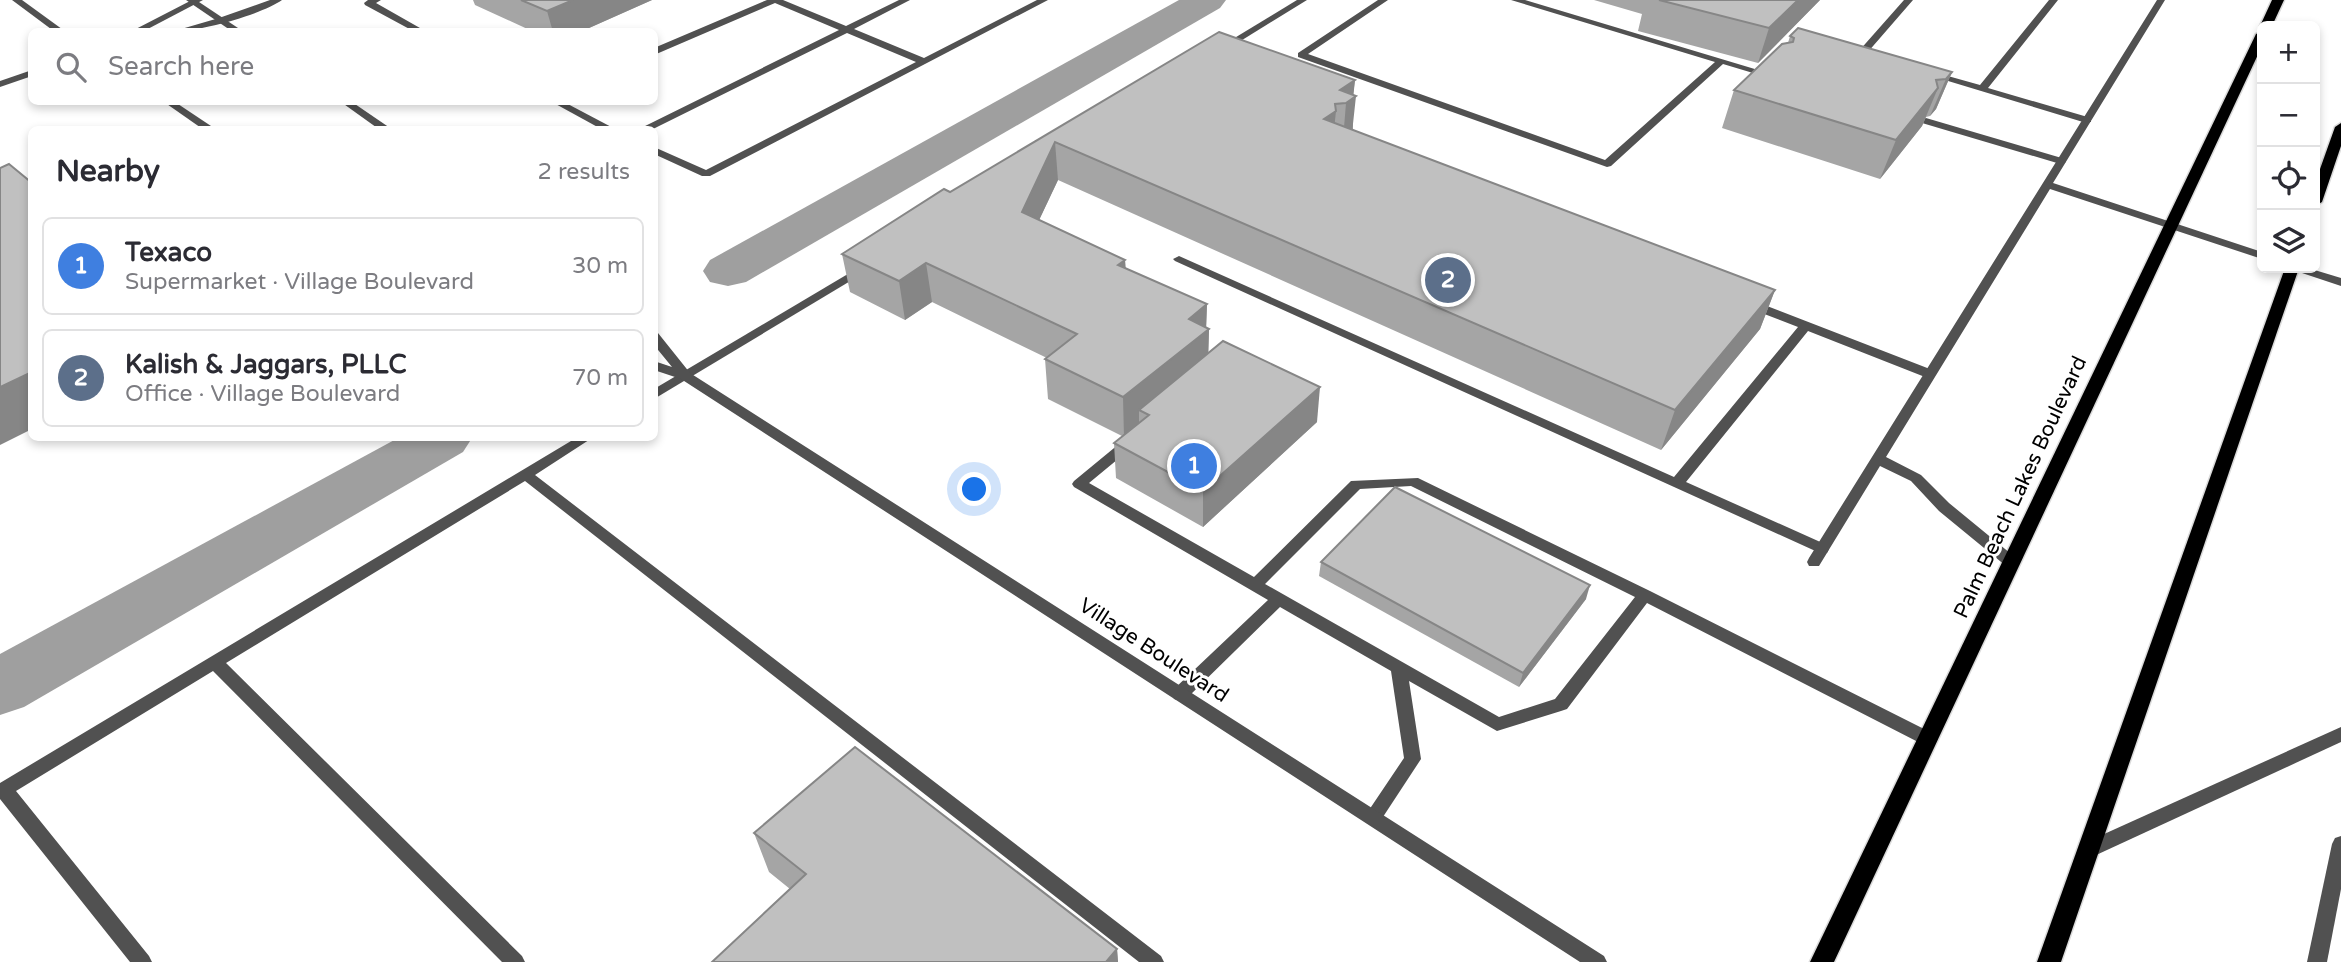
<!DOCTYPE html>
<meta charset="utf-8">
<style>
body{margin:0;font-family:"Varela Round",sans-serif;background:#f7f7f7;color:#2b2b33}
.controls{position:absolute;right:21px;top:21px;display:grid;overflow:hidden;border-radius:10px;box-shadow:0 4px 10px #0003}
.controls button{width:63px;height:63px;display:grid;place-items:center;padding:0;border:0;border-bottom:2px solid #e1e1e2;background:#fff;color:#2b2b33;font:35px sans-serif}
.you{position:absolute;left:975px;top:490px;width:24px;height:24px;margin:-18px;border:5px solid #fff;border-radius:50%;background:#1a73e8;box-shadow:0 0 0 10px #1a73e833}
.badge{display:grid;place-items:center;width:46px;height:46px;border-radius:50%;background:#000;color:#fff;font-size:23px;font-weight:700}
.pin{position:absolute;translate:-50% -50%;border:4px solid #fff;box-shadow:0 2px 7px #0006}
.list{margin:0;padding:0;list-style:none}
h2{display:flex;justify-content:space-between;align-items:center;height:91px;margin:0;padding:0 28px;font-size:30px}
h2 small{font-size:23px;font-weight:400;color:#7c7c81}
.list li{display:grid;grid-template-columns:46px 1fr auto;gap:21px;align-items:center;box-sizing:border-box;height:98px;margin:0 14px 14px;padding:0 14px;border:2px solid #e1e1e2;border-radius:10px}
.list b{display:block;font-size:26px;white-space:nowrap}
.list p{margin:0;font-size:23px;white-space:nowrap;color:#7c7c81}
.list em{font-size:23px;font-style:normal;color:#7c7c81}
.icon{flex:none;width:38px;height:38px;fill:none;stroke:currentColor;stroke-width:2;stroke-linecap:round;stroke-linejoin:round}
.map{position:relative;flex:none;width:2341px;height:962px;overflow:hidden}
.search{position:absolute;background:#fff;box-shadow:0 4px 10px #0003;left:28px;top:28px;width:630px;height:77px;display:flex;align-items:center;gap:18px;box-sizing:border-box;padding:0 24px;border-radius:10px;color:#7c7c81;font-size:26px}
.panel{position:absolute;background:#fff;box-shadow:0 4px 10px #0003;left:28px;top:126px;width:630px;height:315px;border-radius:10px}
.map>svg:first-child{display:block}
.lines{fill:none;stroke-linecap:round;stroke-linejoin:round}
.canal{fill:#9f9f9f;fill-rule:evenodd}
.primary-casing{stroke:#dbdbdb;stroke-width:3}
.service{fill:#515151;fill-rule:evenodd}
.minor{fill:#515151;fill-rule:evenodd}
.tertiary{fill:#515151;fill-rule:evenodd}
.primary{fill:#000;fill-rule:evenodd}
.wall{fill:#a5a5a5}
.shaded-wall{fill:#868686}
.building{fill:#c0c0c0;stroke:#868686;stroke-width:2}
.labels{text-anchor:middle;stroke-width:6;stroke-linejoin:round;paint-order:stroke}
.street-label{font-size:21px;fill:#000;stroke:#fff}
</style>
<div class="map">
<svg width="2341" height="962" viewBox="0 0 2341 962">
<rect width="100%" height="100%" fill="#fff"/>
<g class="lines">
<!-- canal -->
<g class="canal">
<path d="M1179,0h47l-6,8 -474,274 -18,4 -18,-4 -7,-11 7,-11z"/>
<path d="M398,438h74l-9,14 -439,255 -24,8v-61z"/>
</g>
<!-- primary casing -->
<g class="primary-casing">
<g id="primary">
<path d="M2272,0h12l-12,26 -10,2 -2,-2z"/>
<path d="M2262,31v15l-428,916h-24l446,-928z"/>
<path d="M2341,123v23l-19,56 -7,4v-23l20,-56z"/>
<path d="M2285,268h14l-238,694h-24z"/>
</g>
</g>
<!-- service -->
<g class="service">
<path d="M192,0h11l-61,32h-12z"/>
<path d="M270,0h12c-21,15 -85,32 -111,32l48,-14z"/>
<path d="M368,0h13l-5,3 51,29h-12l-50,-27 -1,-2z"/>
<path d="M767,0h16l63,26 53,-26h11l-56,29 70,29 113,-58h11l-338,176h-8l-48,-22v-7l52,23 210,-108 -69,-29 -196,97h-14l202,-100 -64,-27 -121,52v-7z"/>
<path d="M1297,0h10l-81,50 -8,-2z"/>
<path d="M1378,0h10l-80,54 297,106 110,-98 -204,-62h14l253,76 -5,3 -50,-15 -112,102 -4,1 -309,-110v-4z"/>
<path d="M1904,0h9l-46,53 6,2v4l-15,-3v-4z"/>
<path d="M2049,0h9l-70,88 103,30v4h-8l-158,-48 5,-3 50,14z"/>
<path d="M552,102h12l53,28h-14z"/>
<path d="M1926,118l139,41 1,2 -1,2h-8l-135,-40v-4z"/>
<path d="M1179,256l495,221 124,-150 -52,-20 -2,-3 2,-3h8l181,70 1,3 -6,4 -5,-1 -117,-46 -122,151 141,63 2,4 -2,4 -5,1 -647,-293 -2,-2z"/>
<path d="M863,265l4,2v4l-213,128v-10z"/>
<path d="M1130,437l7,5 -2,3 -46,38 165,94 97,-96 67,-3 232,113 284,143 2,5 -2,5 -6,2 -6,-2 -275,-141 -80,106 -6,2 -64,20 -88,-50 12,78 -42,64 -6,3 -6,-3 -3,-5 3,-5 37,-55 -13,-87 -111,-64 -94,92 -6,2 -6,-2 -2,-5 2,-5 94,-89 -194,-113 -2,-3 2,-3 51,-42zM1411,486l224,111 -80,102 -56,18 -234,-133 95,-95z"/>
<path d="M576,438h16l-57,37 626,481 3,6h-25l-614,-481 -299,182 296,293 3,6h-23l-289,-291 -197,120 133,165 3,6h-22l-130,-163v-16z"/>
<path d="M2341,727v15l-247,114 -6,2 -6,-2 -3,-6 3,-6z"/>
</g>
<!-- minor -->
<g class="minor">
<path d="M2157,0h8l-112,183 209,69v7l-212,-70 -164,268 35,18 28,28 67,55 2,4 -2,4h-10l-67,-55 -28,-30 -31,-15 -61,100h-10l-2,-4 2,-4z"/>
<path d="M32,70v6l-32,11v-6z"/>
<path d="M2291,268h17l33,10v8l-48,-16z"/>
<path d="M2341,836v53l-14,73h-20l25,-118 3,-6z"/>
</g>
<!-- tertiary -->
<g class="tertiary">
<path d="M12,0h10l44,32h-11z"/>
<path d="M186,0h10l48,32h-11z"/>
<path d="M164,102h11l42,28h-13z"/>
<path d="M341,102h11l41,28h-13z"/>
<path d="M654,332l4,1 32,40 914,583 3,6h-27l-899,-583 -27,-9v-9l18,6 -18,-22z"/>
</g>
<!-- primary -->
<use href="#primary" class="primary"/>
</g>
<!-- wall -->
<g class="wall">
<path d="M473,0h179l-72,32h-46l-59,-27z"/>
<path d="M1594,0h226l-62,63 -120,-32 4,-17z"/>
<path d="M1219,32l136,48 -2,15v35l422,160 -15,39 -99,121 -603,-270 -19,40 86,40 1,9 81,35 -1,24 3,1 -1,24 109,69 -114,105 -87,-49 -2,-35 8,-7 -74,-37 -3,-40 2,-1 -115,-56 -27,18 -55,-28 -8,-38 108,-62z"/>
<path d="M1790,36l162,36 -16,37 -6,7 -4,1 -4,9 -42,53 -158,-51 12,-38 54,-47z"/>
<path d="M1321,562l265,37 -67,88 -200,-111z"/>
<path d="M754,833l363,116 1,13h-406l78,-73 -21,-17z"/>
</g>
<!-- shaded-wall -->
<g class="shaded-wall">
<path d="M573,0h79l-72,32h-27l-6,-21z"/>
<path d="M1798,0h22l-62,63 11,-35z"/>
<path d="M1952,72l-16,37 -6,7 16,-37z"/>
<path d="M1355,80l-2,19 3,-3 -4,37 -9,7 3,-37 -6,-13z"/>
<path d="M1938,88l-16,38 -42,53 16,-39z"/>
<path d="M1336,111l-4,37 -8,-29z"/>
<path d="M1055,142l3,38 -33,70 -3,-38z"/>
<path d="M1125,260l1,39 -8,-34z"/>
<path d="M926,263l6,39 -27,18 -6,-39z"/>
<path d="M1775,290l-15,39 -99,121 14,-40z"/>
<path d="M1207,304l-1,27 3,-2 -1,40 -59,46 -10,-5v15l-15,12 -1,-40 66,-78z"/>
<path d="M32,372v57l-32,16v-58z"/>
<path d="M1320,387l-3,35 -114,105v-36z"/>
<path d="M1590,585l-4,14 -67,88 4,-14z"/>
<path d="M1117,949l1,13h-12z"/>
</g>
<!-- building -->
<g class="building">
<path d="M521,0h52l-26,11z"/>
<path d="M1659,0h139l-29,28z"/>
<path d="M1798,28l154,44 -6,7 -10,1 2,8 -42,52 -162,-50 48,-46 11,-2 1,-4 -4,-2z"/>
<path d="M1219,32l136,48 -15,10 16,6 -10,7 -11,1 1,7 -12,8 451,171 -100,120 -620,-268 -33,70 103,48 -7,5 89,39 -18,15 20,10 -86,68 -78,-38 32,-25 -151,-71 -27,18 -57,-27 102,-65 6,3z"/>
<path d="M9,164l23,19v189l-32,15v-219z"/>
<path d="M1223,341l97,46 -117,104 -89,-48 35,-28 -10,-5z"/>
<path d="M1395,487l195,98 -67,88 -202,-111z"/>
<path d="M855,747l262,202 -11,13h-394l94,-88 -52,-41z"/>
</g>
<g class="labels">
<!-- street labels -->
<g class="street-label">
<text transform="translate(2020 487) rotate(-65)" y="7">Palm Beach Lakes Boulevard</text>
<text transform="translate(1154 650) rotate(33)" y="7">Village Boulevard</text>
</g>
</g>
</svg>
<div class="controls">
<button>+</button>
<button>−</button>
<button><svg class="icon" aria-label="locate" viewBox="0 0 24 24"><circle cx="12" cy="12" r="6"/><path d="M12 2v4M12 18v4M2 12h4M18 12h4"/></svg></button>
<button><svg class="icon" aria-label="layers" viewBox="0 0 24 24"><path d="M12 4l9 5-9 5-9-5zM3 14l9 5 9-5"/></svg></button>
</div>
<div class="you"></div>
<div class="pin badge" style="left:1194px;top:466px;background:#3f7fe0">1</div>
<div class="pin badge" style="left:1448px;top:280px;background:#5c6f8a">2</div>
<div class="search"><svg class="icon" aria-label="search" viewBox="0 0 24 24"><circle cx="10" cy="10" r="6"/><path d="M15 15l6 6"/></svg>Search here</div>
<section class="panel">
<h2>Nearby<small>2 results</small></h2>
<ul class="list">
<li><span class="badge" style="background:#3f7fe0">1</span><div><b>Texaco</b><p>Supermarket · Village Boulevard</p></div><em>30 m</em></li>
<li><span class="badge" style="background:#5c6f8a">2</span><div><b>Kalish &amp; Jaggars, PLLC</b><p>Office · Village Boulevard</p></div><em>70 m</em></li>
</ul>
</section>
</div>
